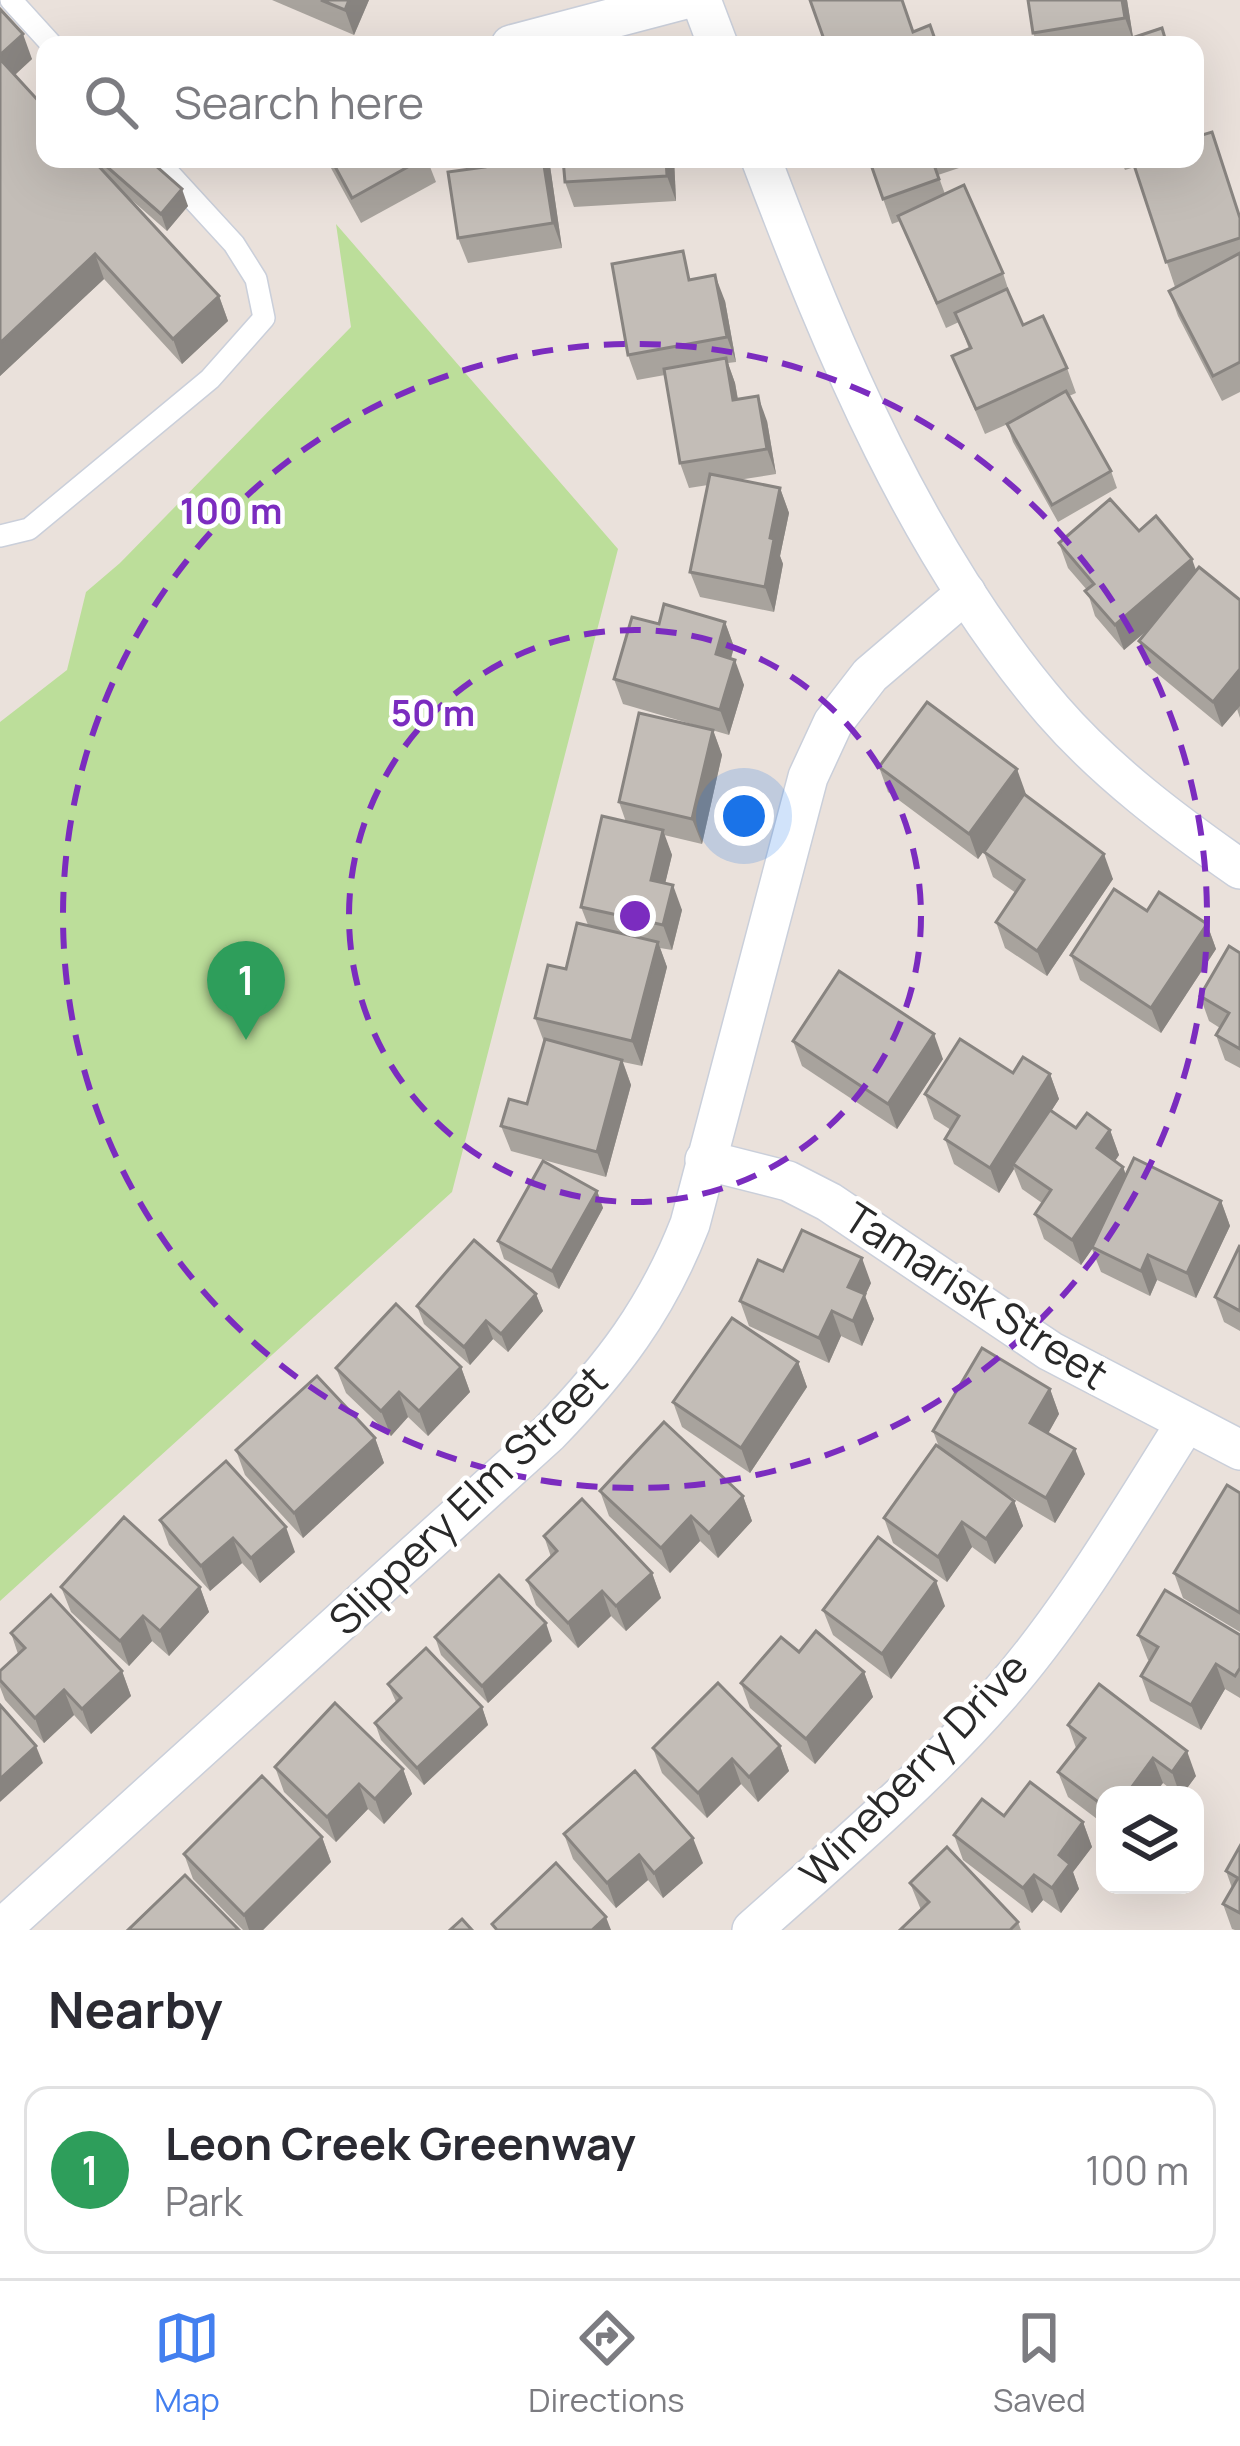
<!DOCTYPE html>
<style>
body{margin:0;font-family:Manrope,sans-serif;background:#f2f2f3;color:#2b2b33}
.controls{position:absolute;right:36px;bottom:36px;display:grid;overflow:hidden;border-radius:24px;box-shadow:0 12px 48px #0002}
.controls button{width:108px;height:108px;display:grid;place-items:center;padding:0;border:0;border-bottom:3px solid #e1e1e2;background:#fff;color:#2b2b33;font:60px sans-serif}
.you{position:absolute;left:744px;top:816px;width:42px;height:42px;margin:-30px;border:9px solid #fff;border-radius:50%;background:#1a73e8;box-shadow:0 0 0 18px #1a73e833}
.badge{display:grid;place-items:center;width:78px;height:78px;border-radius:50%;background:#437fef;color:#fff;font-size:39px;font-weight:700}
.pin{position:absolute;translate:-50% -99px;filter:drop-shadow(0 3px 6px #0008)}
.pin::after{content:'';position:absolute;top:63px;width:42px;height:36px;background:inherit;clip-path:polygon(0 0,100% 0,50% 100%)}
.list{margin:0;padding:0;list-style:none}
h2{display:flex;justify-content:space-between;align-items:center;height:156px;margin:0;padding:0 48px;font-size:51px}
h2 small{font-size:39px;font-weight:400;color:#7c7c81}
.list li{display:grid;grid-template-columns:78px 1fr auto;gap:36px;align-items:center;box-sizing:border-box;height:168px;margin:0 24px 24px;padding:0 24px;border:3px solid #e1e1e2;border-radius:24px}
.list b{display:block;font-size:45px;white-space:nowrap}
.list p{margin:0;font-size:39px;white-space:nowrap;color:#7c7c81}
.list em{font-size:39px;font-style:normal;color:#7c7c81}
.icon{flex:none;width:66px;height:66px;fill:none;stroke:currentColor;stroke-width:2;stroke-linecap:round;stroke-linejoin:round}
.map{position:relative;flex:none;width:1240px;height:1930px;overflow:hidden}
.search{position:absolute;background:#fff;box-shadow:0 12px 48px #0002;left:36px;right:36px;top:36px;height:132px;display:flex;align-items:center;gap:30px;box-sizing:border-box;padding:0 42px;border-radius:24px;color:#7c7c81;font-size:45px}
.sheet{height:348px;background:#fff}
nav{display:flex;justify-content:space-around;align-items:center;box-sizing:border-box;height:168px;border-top:3px solid #e1e1e2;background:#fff;font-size:33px;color:#7c7c81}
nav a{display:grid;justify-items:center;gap:6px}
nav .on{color:#437fef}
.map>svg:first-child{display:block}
.green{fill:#bcde9a}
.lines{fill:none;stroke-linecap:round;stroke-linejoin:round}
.service-casing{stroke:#cacfda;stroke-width:24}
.minor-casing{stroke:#cacfda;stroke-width:42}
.service{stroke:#fff;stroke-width:21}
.minor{stroke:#fff;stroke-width:39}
.wall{fill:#a8a39d}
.shaded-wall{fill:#888480}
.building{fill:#c3bdb7;stroke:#888480;stroke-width:3}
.ring{fill:none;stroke:#7b2cbf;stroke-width:6;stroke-dasharray:21 15}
.labels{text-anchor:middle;stroke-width:9;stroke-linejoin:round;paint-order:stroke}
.street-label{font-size:42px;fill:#292929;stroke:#fff}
.centre{fill:#7b2cbf;stroke:#fff;stroke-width:6}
.ring-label{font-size:36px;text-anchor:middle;font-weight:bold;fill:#7b2cbf;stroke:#fff;stroke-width:9;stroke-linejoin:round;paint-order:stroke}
</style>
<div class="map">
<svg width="1240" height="1930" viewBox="0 0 1240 1930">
<rect width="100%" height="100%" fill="#eae1db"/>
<!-- green -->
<path class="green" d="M336,224l282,325 -166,643 -452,409v-879l67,-52 19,-78 34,-29 231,-236z"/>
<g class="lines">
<!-- service casing -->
<g class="service-casing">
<g id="service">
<path d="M11,0l41,45"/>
<path d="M0,536l29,-7 181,-150 54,-61 -8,-39 -22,-35 -78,-85"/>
</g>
</g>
<!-- minor casing -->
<g class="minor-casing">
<g id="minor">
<path d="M701,0l17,45"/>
<path d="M511,45l171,-45"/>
<path d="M761,159c73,193 156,394 292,552 53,61 121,112 187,158"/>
<path d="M705,1160l83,21 41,21 221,149 190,99"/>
<path d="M0,1930l549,-497c63,-65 108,-124 141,-209l118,-447 25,-54 37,-48 96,-82"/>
<path d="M752,1930c84,-75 172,-149 246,-234 73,-83 129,-180 188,-273"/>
</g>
</g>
<!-- service -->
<use href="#service" class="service"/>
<!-- minor -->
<use href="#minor" class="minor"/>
</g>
<!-- wall -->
<g class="wall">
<path d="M272,0h97l-15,35z"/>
<path d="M1028,0h99l6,38 35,7h-130l-5,-12z"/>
<path d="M0,9l32,50 -17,16 30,84h103l40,47 -21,25 -41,-36 93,101 9,25 -46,43 -78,-85 -104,97z"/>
<path d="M326,159h101l9,23 -75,41z"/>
<path d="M484,159h65l13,89 -94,15 -10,-25 27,-71z"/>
<path d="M563,159h111l2,42 -102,6 -9,-25z"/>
<path d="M869,159h87l3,9 -21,7 7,19 58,79 8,25 12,27 44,43 9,25 -7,3 42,75 6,17 -59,34 -45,-80 -6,-18 3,-1 -25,11 -33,-78 17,-7 -10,-27 -13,6 -46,-107 -8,3z"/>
<path d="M1120,159h75l45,56v177l-18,9 -44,-85 -9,-25 6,-4 -40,-120 -10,3z"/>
<path d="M693,280l32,21 11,61 -8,1 7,20 3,16 29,22 9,53 -38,6 42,8 9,25 -9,43 3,8 -9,48 -74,-15 -10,-25 18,-87 -19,3 -9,-25 -15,-88 -28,5 -9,-25z"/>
<path d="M1139,531l101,69v118l-3,-9 -15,18 -74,-61 -9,-25 11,-13 -26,22 -29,-34 -8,-26 -19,-22 -9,-25z"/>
<path d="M725,622l9,25 -3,12 13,26 -15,50 -106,-31 -9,-25 45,-55z"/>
<path d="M713,730l9,25 -20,89 -38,-9 8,20 -7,28 17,27 -10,40 -12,-2 7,19 -25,99 -19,-4 8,23 -25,92 -95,-26 -10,-25 26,-22 17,-62 -9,-24 31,-49 22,-44 -7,-18 45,-85 -7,-20z"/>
<path d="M879,767l147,27 87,85 -66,97 -42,-28 -9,-26 20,-29 -23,-16 -9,-25 15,-22 -21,29 -90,-67z"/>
<path d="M1207,924l9,25 -55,84 -81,-53 -9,-25z"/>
<path d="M1240,953v115l-15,-8 -9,-25 4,-7 -11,-7 -9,-25z"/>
<path d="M793,1041l150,18 -46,70 -95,-63z"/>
<path d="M1013,1073l37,1 9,25 -8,12 25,17 34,2 9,25 -4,6 8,6 3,8 95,26 9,25 -34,72 -39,-18 -7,16 -49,-24 -9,-23 -11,16 -37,-26 -9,-25 7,-11 -20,-14 -8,-20 -15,24 -45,-29 -9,-25 6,-9 -17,-11 -9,-25z"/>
<path d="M597,1191l6,17 -44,81 -55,-30 -6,-18z"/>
<path d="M1240,1245v86l-16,-9 -9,-25z"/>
<path d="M871,1283l-6,13 9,23 -12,27 -21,-10 -12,27 -80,-37 -9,-25z"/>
<path d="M536,1294l7,17 -35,41 -15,-13 -23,26 -46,-41 -7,-18z"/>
<path d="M798,1362l9,25 -57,86 -68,-46 -9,-25z"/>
<path d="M461,1367l9,25 -42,44 -20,-19 -17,19 -45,-43 -10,-25z"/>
<path d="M1050,1389l9,25 -11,19 37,41 -30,49 -61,-36 20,14 9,25 -28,38 -23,-17 -25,35 -54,-39 -9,-25 55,-71 -6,-16z"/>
<path d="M375,1438l9,25 -81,75 -58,-63 -9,-25z"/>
<path d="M600,1491l143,5 9,25 -34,37 -18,-17 -30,32 -61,-57z"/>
<path d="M1240,1493v139l-57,-34 -9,-25z"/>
<path d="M160,1520l135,32 -35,31 -18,-20 -32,28 -41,-46z"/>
<path d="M544,1536l108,37 9,25 -35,33 -15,-15 -33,32 -42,-43 -9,-25 24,-23z"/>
<path d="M61,1587h139l9,25 -40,44 -17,-15 -23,25 -58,-54z"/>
<path d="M945,1606l-54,73 -58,-44 -10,-25z"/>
<path d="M11,1633l111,38 9,25 -40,38 -17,-19 -30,28 -39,-43 -5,-13v-16l18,-17z"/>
<path d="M1138,1635h102v63l-15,-9 -24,41 -51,-29 -9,-25 9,-15 -2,-1z"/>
<path d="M435,1637l117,4 -64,62 -47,-48z"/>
<path d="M799,1652l65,20 9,25 -58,67 -65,-56 -9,-25z"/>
<path d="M388,1684l94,23 6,18 -64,60 -43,-45 -6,-17 21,-21z"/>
<path d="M1068,1725l128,51 -14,19h-4l-15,-12 -58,12v30l-37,-28 -10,-25 18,-24z"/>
<path d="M780,1746l9,25 -31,31 -17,-18 -34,34 -45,-45 -9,-25z"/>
<path d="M275,1767l128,2 9,25 -28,30 -16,-15 -32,33 -52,-50z"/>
<path d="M1004,1816l79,6 9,25 -19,25 6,17 -18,24 -18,-13 -11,13 -69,-53 -9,-25z"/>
<path d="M564,1834l139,29 -40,35 -15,-18 -32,28 -43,-49z"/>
<path d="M322,1837l9,25 -68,68h-20l-50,-51 -9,-25z"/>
<path d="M1240,1846v84h-5l-3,-1 -9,-25 9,-16 -6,-17z"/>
<path d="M910,1883l108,39 3,8h-121l21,-20z"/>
</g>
<!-- shaded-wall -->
<g class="shaded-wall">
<path d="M349,0h20l-15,35 -9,-25z"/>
<path d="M1122,0h5l7,43 -9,-25z"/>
<path d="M23,34l9,25 -25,23 -7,-20v-7z"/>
<path d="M543,159h6l13,89 -9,-25z"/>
<path d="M666,159h8l2,42 -9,-25z"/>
<path d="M182,189l6,17 -21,25 -6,-17z"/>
<path d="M95,254l9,25 -104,97v-33z"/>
<path d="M715,275l10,26 11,61 -9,-25z"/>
<path d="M219,296l9,25 -46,43 -9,-25z"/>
<path d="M726,358l9,25 7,42 -9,-25z"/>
<path d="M758,396l9,25 9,53 -9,-25z"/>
<path d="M780,488l9,25 -9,43 3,8 -9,48 -9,-25 5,-49z"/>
<path d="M1192,559l9,25 -77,66 -9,-25z"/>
<path d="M725,622l9,25 -9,32 -9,-25z"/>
<path d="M735,660l9,25 -15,50 -9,-25z"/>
<path d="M1240,669v37l-18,21 -9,-25z"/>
<path d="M713,730l9,25 -20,89 -10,-25z"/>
<path d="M1017,769l9,25 -48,65 -9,-25z"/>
<path d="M663,830l9,25 -12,50 -9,-25z"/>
<path d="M1104,854l9,25 -66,97 -10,-25z"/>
<path d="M673,885l9,25 -10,40 -9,-25z"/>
<path d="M1207,924l9,25 -55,84 -10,-25z"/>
<path d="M658,942l9,25 -25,99 -10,-25z"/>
<path d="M934,1034l9,25 -46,70 -9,-25z"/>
<path d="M622,1060l9,25 -25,92 -9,-25z"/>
<path d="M1050,1074l9,25 -43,67 -3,-2 1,5 -15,24 -9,-25z"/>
<path d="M1110,1130l9,25 -13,19 -9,-26z"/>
<path d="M1123,1167l9,25 -51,73 -9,-25z"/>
<path d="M597,1191l6,17 -44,81 -7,-18z"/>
<path d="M1221,1201l9,25 -34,72 -9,-25z"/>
<path d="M1148,1255l9,25 -7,16 -9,-25z"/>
<path d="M862,1258l9,25 -6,13 9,23 -12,27 -9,-25 -5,-34z"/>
<path d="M536,1294l7,17 -35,41 -7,-18z"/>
<path d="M832,1311l9,25 -12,27 -10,-25z"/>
<path d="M486,1321l7,18 -23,26 -6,-18z"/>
<path d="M798,1362l9,25 -57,86 -9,-25z"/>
<path d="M461,1367l9,25 -42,44 -9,-25z"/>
<path d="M1050,1389l9,25 -19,34 -10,-25z"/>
<path d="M399,1392l9,25 -17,19 -10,-25z"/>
<path d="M375,1438l9,25 -81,75 -9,-25z"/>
<path d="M1075,1449l10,25 -30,49 -9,-25z"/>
<path d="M743,1496l9,25 -34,37 -9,-25z"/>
<path d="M1014,1501l9,25 -28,38 -9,-25z"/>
<path d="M691,1516l9,25 -30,32 -9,-25z"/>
<path d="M962,1522l10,25 -25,35 -9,-25z"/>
<path d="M286,1527l9,25 -35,31 -9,-25z"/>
<path d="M233,1538l9,25 -32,28 -9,-25z"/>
<path d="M652,1573l9,25 -35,33 -10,-25z"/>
<path d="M936,1581l9,25 -54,73 -9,-25z"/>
<path d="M200,1587l9,25 -40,44 -9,-25z"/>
<path d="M602,1591l9,25 -33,32 -10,-25z"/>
<path d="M143,1616l9,25 -23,25 -9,-25z"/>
<path d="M546,1623l6,18 -64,62 -6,-17z"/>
<path d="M1216,1664l9,25 -24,41 -10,-25z"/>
<path d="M122,1671l9,25 -40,38 -9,-25z"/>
<path d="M864,1672l9,25 -58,67 -9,-25z"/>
<path d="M64,1690l10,25 -30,28 -9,-25z"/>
<path d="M482,1707l6,18 -64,60 -7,-17z"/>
<path d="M36,1746l7,17 -43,39v-23z"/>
<path d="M780,1746l9,25 -31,31 -9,-25z"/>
<path d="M1187,1751l9,25 -14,19h-2l-8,-23z"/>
<path d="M1153,1758l10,25 -9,12h-28z"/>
<path d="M732,1759l9,25 -34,34 -9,-25z"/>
<path d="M403,1769l9,25 -28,30 -9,-25z"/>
<path d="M359,1784l9,25 -32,33 -9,-25z"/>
<path d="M1083,1822l9,25 -19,25 6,17 -18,24 -9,-25 7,-33z"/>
<path d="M322,1837l9,25 -68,68h-14l-5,-15z"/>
<path d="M693,1838l10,25 -40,35 -9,-25z"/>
<path d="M639,1855l9,25 -32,28 -9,-25z"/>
<path d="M1034,1875l9,25 -11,13 -9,-25z"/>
<path d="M606,1917l5,13h-19z"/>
</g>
<!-- building -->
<g class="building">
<path d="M321,0h28l-4,10z"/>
<path d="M810,0h92l11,32 17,-7 7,20h-111z"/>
<path d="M1028,0h94l3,18 -92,15z"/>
<path d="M0,9l23,25 -23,21z"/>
<path d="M1162,28l5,17h-56z"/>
<path d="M0,59l45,49v51h47l127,137 -46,43 -78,-85 -95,89z"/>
<path d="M1212,132l28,86v20l-74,24 -34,-103h63v-22z"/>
<path d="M98,159h50l34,30 -21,25z"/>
<path d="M331,159h91l-70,39z"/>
<path d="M484,159h59l10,64 -95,15 -10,-66 37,-5z"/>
<path d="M563,159h103l1,17 -102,6z"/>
<path d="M869,159h63l7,20 -56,20z"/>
<path d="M964,185l39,88 -66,30 -39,-87z"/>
<path d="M683,251l6,29 26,-5 12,62 -99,18 -16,-91z"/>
<path d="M1240,253v109l-27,14 -44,-85z"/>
<path d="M1007,289l16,36 20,-9 24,52 -91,41 -24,-53 19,-8 -16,-35z"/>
<path d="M726,358l7,42 25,-4 9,53 -87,14 -16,-94z"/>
<path d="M1066,391l45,80 -59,34 -45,-81z"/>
<path d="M710,474l70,14 -10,50 4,1 -9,48 -75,-15z"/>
<path d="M1110,499l29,32 17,-15 36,43 -77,66 -30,-34 9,-7 -35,-41z"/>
<path d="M1199,567l41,33v69l-27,33 -74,-61z"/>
<path d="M664,604l61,18 -9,32 19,6 -15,50 -106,-31 18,-62 27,7z"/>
<path d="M927,702l90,67 -48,65 -90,-67z"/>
<path d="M639,713l74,17 -21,89 -73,-17z"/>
<path d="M1024,794l80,60 -67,97 -41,-29 28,-42 -40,-28z"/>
<path d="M602,816l61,14 -12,50 22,5 -10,40 -82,-18z"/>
<path d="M1114,889l33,22 12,-19 48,32 -56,84 -80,-53z"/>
<path d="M577,923l81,19 -26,99 -97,-23 13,-53 18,4z"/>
<path d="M1229,946l11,7v96l-24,-14 13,-22 -29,-17z"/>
<path d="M839,971l95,63 -46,70 -95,-63z"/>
<path d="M545,1039l77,21 -25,92 -96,-26 8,-27 18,5z"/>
<path d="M960,1039l53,34 10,-16 27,17 -60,94 -45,-29 14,-23 -34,-22z"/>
<path d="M1050,1110l26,18 11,-15 23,17 -13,18 26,19 -51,73 -37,-26 16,-24 -38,-26z"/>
<path d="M1134,1158l87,43 -34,72 -39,-18 -7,16 -49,-24z"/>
<path d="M543,1161l54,30 -45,80 -54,-30z"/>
<path d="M802,1230l60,28 -14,29 17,7 -12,27 -21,-10 -13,27 -79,-37 18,-41 25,11z"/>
<path d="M474,1240l62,54 -35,40 -15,-13 -22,26 -47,-41z"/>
<path d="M1240,1245v66l-25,-14z"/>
<path d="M396,1304l65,63 -42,44 -20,-19 -18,19 -45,-43z"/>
<path d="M732,1318l66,44 -57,86 -68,-46z"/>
<path d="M982,1348l68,41 -20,34 45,26 -29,49 -113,-67z"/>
<path d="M317,1376l58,62 -81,75 -58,-63z"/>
<path d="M664,1422l79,74 -34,37 -18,-17 -30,32 -61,-57z"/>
<path d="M936,1445l78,56 -28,38 -24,-17 -24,35 -54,-39z"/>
<path d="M226,1461l60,66 -35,31 -18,-20 -32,28 -41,-46z"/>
<path d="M1227,1485l13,8v120l-66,-40z"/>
<path d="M582,1499l70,74 -36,33 -14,-15 -34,32 -41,-43 30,-29 -13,-15z"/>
<path d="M124,1517l76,70 -40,44 -17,-15 -23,25 -59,-54z"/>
<path d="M878,1537l58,44 -54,73 -59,-44z"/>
<path d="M499,1575l47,48 -64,63 -47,-49z"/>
<path d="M1165,1590l75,45v33l-5,8 -19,-12 -25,41 -50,-29 17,-29 -20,-12z"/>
<path d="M51,1595l71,76 -40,38 -18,-19 -29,28 -35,-38v-9l25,-23 -14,-15z"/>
<path d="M816,1631l48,41 -58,67 -65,-56 40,-46 18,15z"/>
<path d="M426,1648l56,59 -65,61 -42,-45 26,-25 -13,-14z"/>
<path d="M718,1683l62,63 -31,31 -17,-18 -34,34 -45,-45z"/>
<path d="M1099,1684l88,67 -15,21 -19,-14 -27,37h-21v12l-47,-35 27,-34 -17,-13z"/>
<path d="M335,1703l68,66 -28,30 -16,-15 -32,33 -52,-50z"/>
<path d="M0,1705l36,41 -36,33z"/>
<path d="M635,1771l58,67 -39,35 -15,-18 -32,28 -43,-49z"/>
<path d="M262,1776l60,61 -78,78 -60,-61z"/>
<path d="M1030,1782l53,40 -24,33 11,9 -18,24 -18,-13 -11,13 -69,-53 28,-36 22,17z"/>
<path d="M1240,1846v67l-17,-9 15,-26 -12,-7z"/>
<path d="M947,1847l71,75 -8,8h-110l29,-28 -19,-19z"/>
<path d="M556,1863l50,54 -14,13h-95l-5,-6z"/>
<path d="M185,1875l54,55h-111z"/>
<path d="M462,1919l10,11h-22z"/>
</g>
<!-- distance rings -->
<g class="ring">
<circle cx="635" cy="916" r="286"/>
<circle cx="635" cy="916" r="572"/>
</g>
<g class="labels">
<!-- street labels -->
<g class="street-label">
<text transform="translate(976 1296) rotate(33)" y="15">Tamarisk Street</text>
<text transform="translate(468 1500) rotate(-44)" y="15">Slippery Elm Street</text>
<text transform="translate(914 1770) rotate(-46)" y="15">Wineberry Drive</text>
</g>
</g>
<circle cx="635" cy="916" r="18" class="centre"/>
<g class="ring-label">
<text x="231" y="524">100 m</text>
<text x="433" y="726">50 m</text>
</g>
</svg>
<div class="controls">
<button><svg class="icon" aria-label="layers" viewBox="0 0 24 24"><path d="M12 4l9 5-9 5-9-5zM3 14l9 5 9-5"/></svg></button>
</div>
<div class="you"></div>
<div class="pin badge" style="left:246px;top:1040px;background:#2e9e5b">1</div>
<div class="search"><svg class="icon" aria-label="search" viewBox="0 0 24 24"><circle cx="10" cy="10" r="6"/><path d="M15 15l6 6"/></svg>Search here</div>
</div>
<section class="sheet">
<h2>Nearby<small></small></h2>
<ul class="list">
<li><span class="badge" style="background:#2e9e5b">1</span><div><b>Leon Creek Greenway</b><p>Park</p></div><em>100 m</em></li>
</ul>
</section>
<nav>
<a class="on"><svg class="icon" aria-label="map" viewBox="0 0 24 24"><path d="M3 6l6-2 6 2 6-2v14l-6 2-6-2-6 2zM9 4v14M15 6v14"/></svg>Map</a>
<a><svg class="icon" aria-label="directions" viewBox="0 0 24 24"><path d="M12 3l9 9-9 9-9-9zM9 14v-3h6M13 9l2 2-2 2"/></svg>Directions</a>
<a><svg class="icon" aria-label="saved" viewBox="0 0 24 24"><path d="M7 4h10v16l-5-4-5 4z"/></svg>Saved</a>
</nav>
